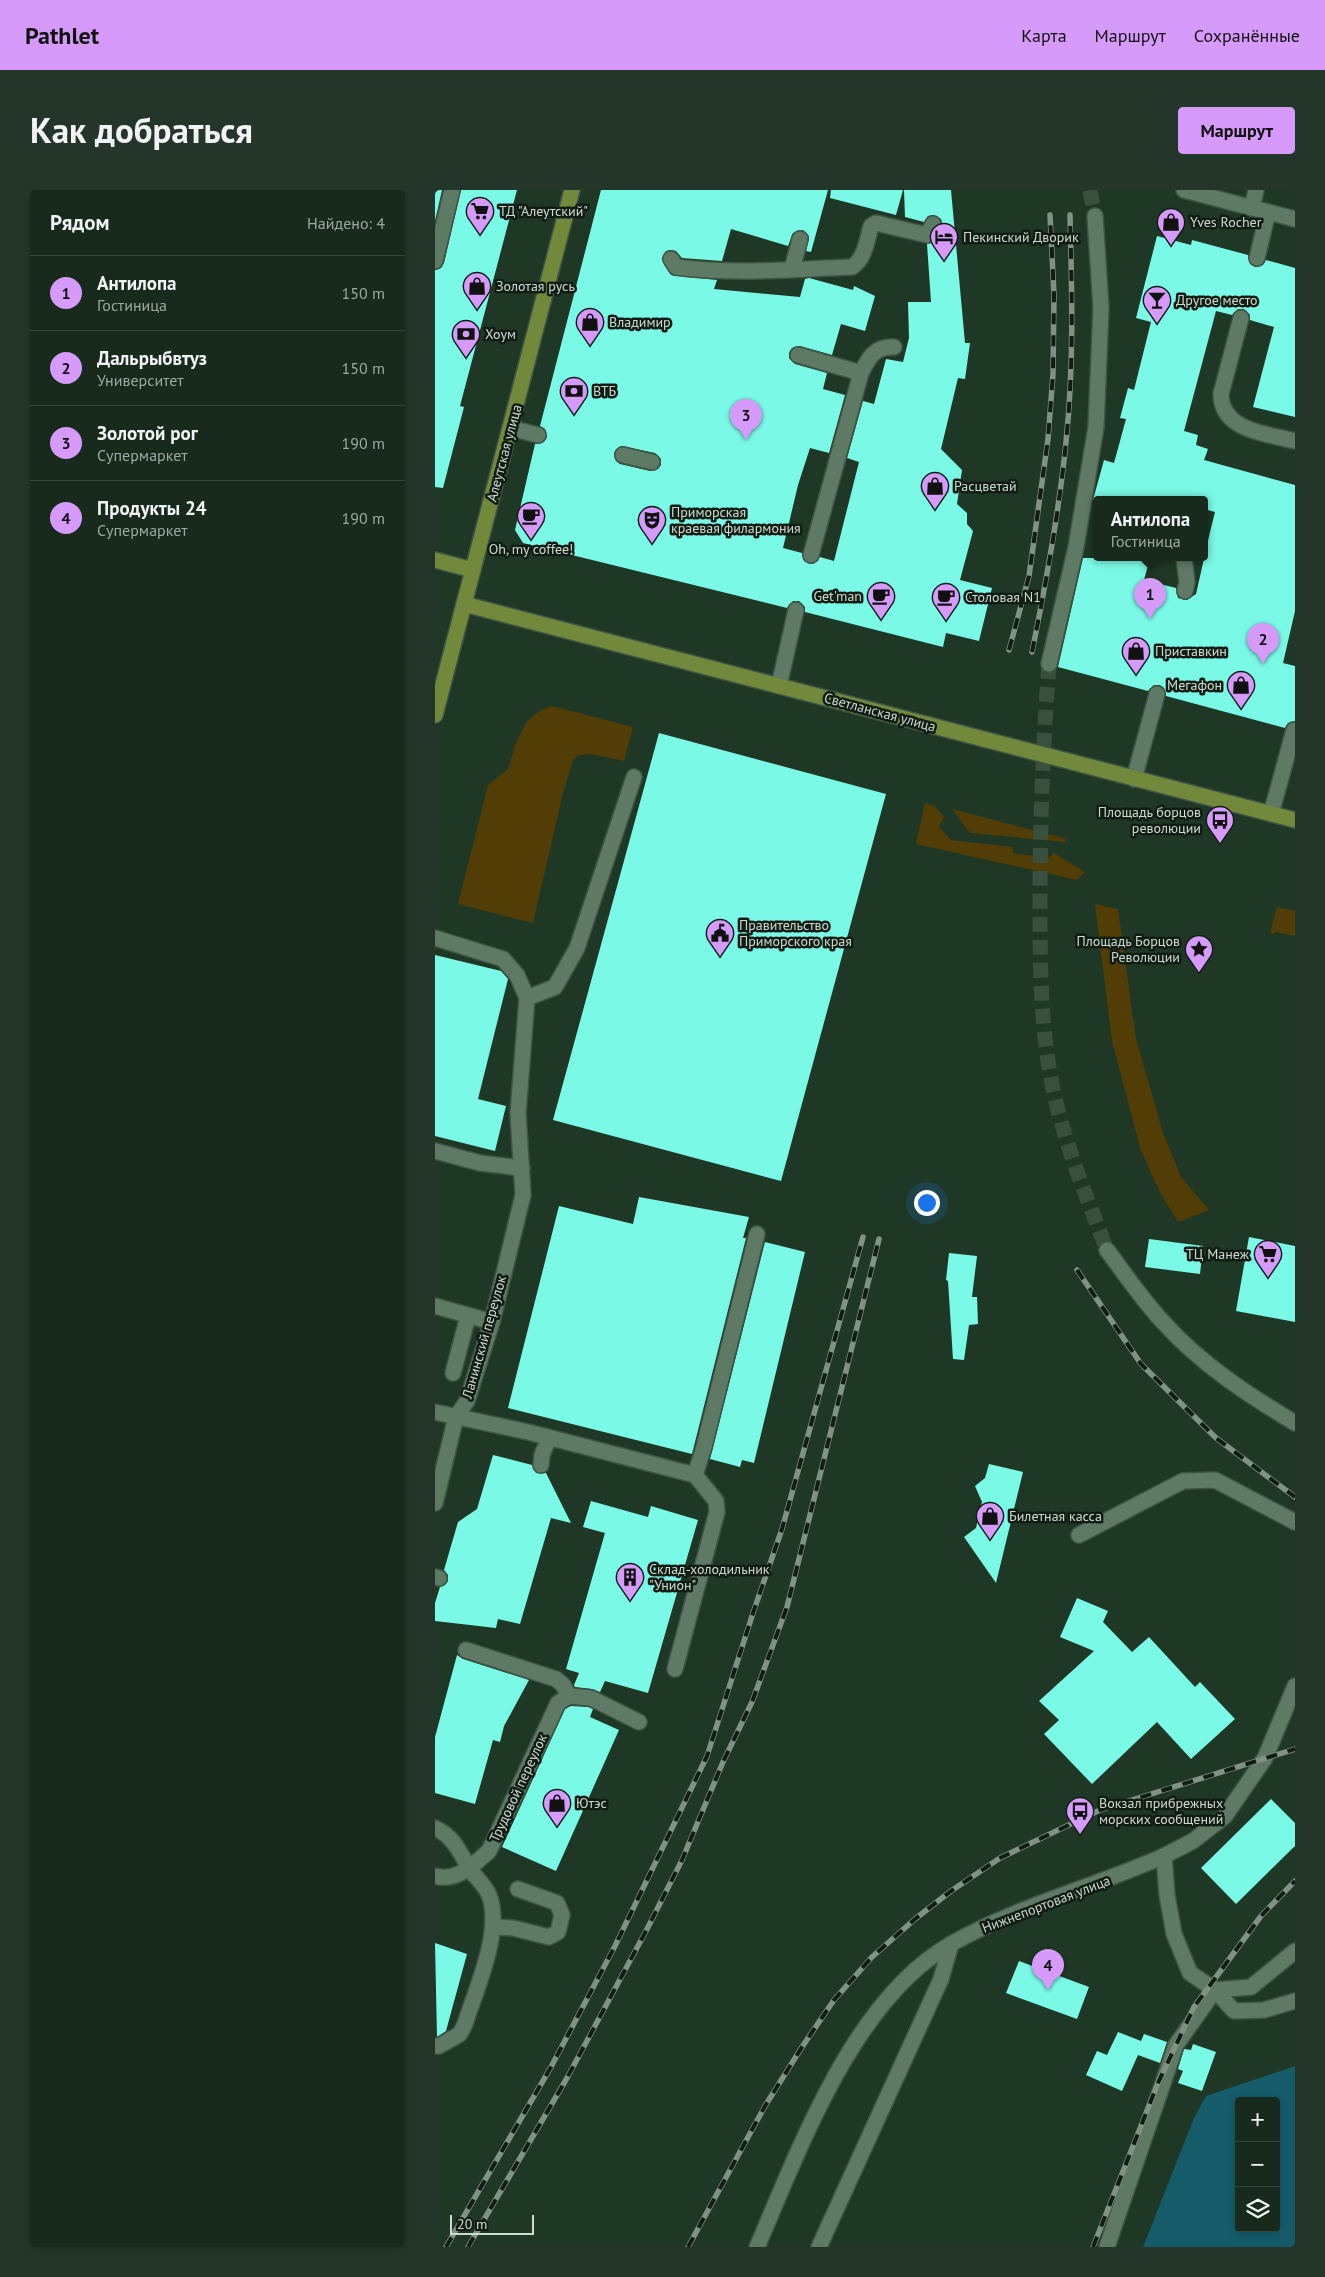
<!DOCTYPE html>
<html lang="ru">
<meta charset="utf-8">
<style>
body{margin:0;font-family:"PT Sans",sans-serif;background:#243629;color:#f1f3f6}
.controls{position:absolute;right:15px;bottom:15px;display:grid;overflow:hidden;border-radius:5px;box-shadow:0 2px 8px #0003}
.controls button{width:45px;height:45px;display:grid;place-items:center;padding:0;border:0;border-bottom:1px solid #36463b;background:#172a1c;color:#f1f3f6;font:25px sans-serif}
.scale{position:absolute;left:15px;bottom:12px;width:84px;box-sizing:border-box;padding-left:5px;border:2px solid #cddbcf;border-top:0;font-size:14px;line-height:18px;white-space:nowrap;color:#cddbcf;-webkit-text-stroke:4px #111c14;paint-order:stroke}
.you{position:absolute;left:491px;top:1012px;width:18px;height:18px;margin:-12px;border:4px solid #fff;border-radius:50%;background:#1a73e8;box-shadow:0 0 0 8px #1a73e833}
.badge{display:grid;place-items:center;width:32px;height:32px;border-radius:50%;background:#d69bfa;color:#111;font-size:16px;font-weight:700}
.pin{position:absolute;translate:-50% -41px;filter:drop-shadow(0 1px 2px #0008)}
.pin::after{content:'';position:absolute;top:26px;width:18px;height:15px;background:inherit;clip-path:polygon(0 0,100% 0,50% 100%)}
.popup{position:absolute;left:658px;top:306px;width:115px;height:65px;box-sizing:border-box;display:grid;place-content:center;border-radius:5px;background:#172a1c;filter:drop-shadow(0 1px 4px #0005);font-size:16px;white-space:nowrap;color:#9ea7a3}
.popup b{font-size:19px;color:#f1f3f6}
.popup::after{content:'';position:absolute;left:50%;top:100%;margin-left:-10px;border:10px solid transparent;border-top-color:#172a1c}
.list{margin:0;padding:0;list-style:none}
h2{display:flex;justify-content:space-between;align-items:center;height:65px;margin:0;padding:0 20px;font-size:21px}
h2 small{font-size:16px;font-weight:400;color:#9ea7a3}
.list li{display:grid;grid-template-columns:32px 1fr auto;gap:15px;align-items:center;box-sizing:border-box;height:75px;padding:0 20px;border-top:1px solid #36463b}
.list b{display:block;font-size:19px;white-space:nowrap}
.list p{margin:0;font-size:16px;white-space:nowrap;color:#9ea7a3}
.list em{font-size:16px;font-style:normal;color:#9ea7a3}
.icon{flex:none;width:28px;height:28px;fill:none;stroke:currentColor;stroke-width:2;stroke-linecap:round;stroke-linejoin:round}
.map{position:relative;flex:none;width:860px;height:2057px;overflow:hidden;border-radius:5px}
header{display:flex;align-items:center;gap:30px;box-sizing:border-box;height:70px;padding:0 25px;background:#d69bfa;color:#111}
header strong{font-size:24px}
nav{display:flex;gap:28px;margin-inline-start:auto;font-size:18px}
.intro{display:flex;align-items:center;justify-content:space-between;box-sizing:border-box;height:120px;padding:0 30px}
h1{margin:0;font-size:35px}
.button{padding:12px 22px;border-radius:5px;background:#d69bfa;color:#111;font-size:18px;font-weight:700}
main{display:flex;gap:30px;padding:0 30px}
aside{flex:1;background:#172a1c;border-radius:5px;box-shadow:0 2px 8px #0003}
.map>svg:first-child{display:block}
.green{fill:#513d05}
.water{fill:#155b6a;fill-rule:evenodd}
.building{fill:#7bf9e7;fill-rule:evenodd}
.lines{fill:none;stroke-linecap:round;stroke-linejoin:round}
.secondary-tunnel{stroke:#39503e;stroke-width:15;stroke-dasharray:15 8;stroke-linecap:butt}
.service-casing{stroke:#3e5444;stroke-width:18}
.minor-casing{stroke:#3e5444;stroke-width:18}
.tertiary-casing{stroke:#3e5444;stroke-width:18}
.secondary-casing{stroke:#3e5444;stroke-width:18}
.primary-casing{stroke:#3e5444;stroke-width:18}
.service{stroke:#5e7964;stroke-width:15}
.minor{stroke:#5e7964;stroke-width:15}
.tertiary{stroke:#5e7964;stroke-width:15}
.secondary{stroke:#5e7964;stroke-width:15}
.primary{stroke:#72883b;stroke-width:15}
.rail-casing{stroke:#809283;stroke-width:5.5}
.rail{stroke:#111c14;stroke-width:4;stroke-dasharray:11;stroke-linecap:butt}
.labels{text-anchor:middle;stroke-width:5;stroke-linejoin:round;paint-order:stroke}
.poi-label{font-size:14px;fill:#cddbcf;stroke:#111c14;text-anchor:start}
.street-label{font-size:14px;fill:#cddbcf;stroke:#111c14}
</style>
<header>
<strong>Pathlet</strong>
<nav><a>Карта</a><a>Маршрут</a><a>Сохранённые</a></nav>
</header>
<div class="intro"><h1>Как добраться</h1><a class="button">Маршрут</a></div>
<main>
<aside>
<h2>Рядом<small>Найдено: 4</small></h2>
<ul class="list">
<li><span class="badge">1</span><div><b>Антилопа</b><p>Гостиница</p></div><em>150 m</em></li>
<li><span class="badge">2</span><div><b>Дальрыбвтуз</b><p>Университет</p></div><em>150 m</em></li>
<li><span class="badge">3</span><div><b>Золотой рог</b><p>Супермаркет</p></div><em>190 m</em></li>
<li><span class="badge">4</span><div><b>Продукты 24</b><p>Супермаркет</p></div><em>190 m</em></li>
</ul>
</aside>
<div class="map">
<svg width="860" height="2057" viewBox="0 0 860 2057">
<rect width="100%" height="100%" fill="#1f3825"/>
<!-- green -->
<g class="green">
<path d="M117,516l81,21 -9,34 -33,-7 -12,1 -6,5 -10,33 -30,130 -75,-19 30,-119 20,-16 8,-26 11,-22 14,-11z"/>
<path d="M490,613l9,2 10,12 -5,10 12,13 62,7v6l35,5 6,-5 31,19 -8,8 -161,-36z"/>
<path d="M517,619l115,30 -3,3 -94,-9z"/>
<path d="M660,714l23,5 18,130 27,94 18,44 28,33 -31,12 -17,-28 -20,-43 -29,-110z"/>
<path d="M842,717l18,4v25l-20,-4 -1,2 -4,-1z"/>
</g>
<!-- water -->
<path class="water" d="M860,1876v181h-152l51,-129 12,-22zM804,1911h37v127h-37z"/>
<!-- building -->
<g class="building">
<path d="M0,0h7l-7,31z"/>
<path d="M26,0h56l-57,216 4,1 -21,81 -8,-1v-217l6,-2 3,-5z"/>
<path d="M166,0h227l-17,62 -5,-1 3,-15 -6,-6 -10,3 -5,13 -57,-17 -9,32 -40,-3 -6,-7 -5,-1 -5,1 -4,8 9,16 46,5 -3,9 86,8 5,-18 4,-1 44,12 1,-4 21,10 -10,35 -24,-7 -9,31 -32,-9 -8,2 -3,5v5l6,6 32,9 -4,16 22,6 -16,58 -19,-5 -12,37 -15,63 19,5 2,8 9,3 7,-7 14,4 25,-99 -12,-4 16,-57 11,3 12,-45 17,3 6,-24 -1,-36h23l-4,-58 8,-5 7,-16 -1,-4 -8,-4 -5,1 -4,6 -19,-5 -1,-27h47l14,153h5l-5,36 -7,-1 -17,71 21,21 -5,34 10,9v11l6,7 -13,49 32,8 -13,53 -33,-8 -3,14 -138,-35v-5l-6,-6h-6l-6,7 -264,-65 -8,-13 20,-86 9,-2 3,-5 -2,-8 -5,-3zM186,256l34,7 6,6v6l-3,4 -8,2 -30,-7 -4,-3 -2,-8z"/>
<path d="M396,0h72l-7,25 -66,-17z"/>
<path d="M722,46l34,9 1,-5 56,15 2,9 5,3 8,-2 3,-5 29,8v149l-42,-10 21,-80 -24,-7v-5l-6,-6h-6l-6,6 -16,-4 -32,120 14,4 -2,10 12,4 -4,11 91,25v126l-12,52 12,3v55l-7,2 -3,5 -119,-32 -2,-8 -4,-3h-6l-6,6 -90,-24 25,-109h67l-6,22 32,8 2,10 9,2 9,-6 14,-62 5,-20 -11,-3v-9h-111l11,-40 10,3 12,-44 -6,-1 8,-30 6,2 17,-68 -15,-4z"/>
<path d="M224,543l227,61 -105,387 -228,-61z"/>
<path d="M0,765l66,16 7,8 -30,120 28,7 -11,45 -60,-15z"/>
<path d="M204,1007l110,20 -6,21h3l-54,216 -184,-46 51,-202 74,18z"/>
<path d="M814,1047l46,9v76l-59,-11z"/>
<path d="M714,1049l54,7 -3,28 -55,-7z"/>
<path d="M330,1052l40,10 -51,211 -12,-3 -2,7 -30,-8z"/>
<path d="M514,1063l28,3 -5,41h5l1,27 -9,1 -5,35 -11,-1 -5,-78 -2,-1z"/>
<path d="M58,1265l39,10 4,8h10l25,50 -20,-5 -31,106 -22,-5 -2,9 -61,-7v-18l5,-16 5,-2 3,-4v-6l-4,-5 14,-48 19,-13z"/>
<path d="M554,1274l34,8 -27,111 -32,-46 12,-9 6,-26 -7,-16 10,-8z"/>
<path d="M156,1311l57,16 3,-11 47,14 -50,173 -43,-12 -5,11 -8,-3 -17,-2 -1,-2 5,-12 -13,-4 39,-136 -22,-6z"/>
<path d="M642,1408l31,13 -5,11 29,30 17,-15 46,50 5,-5 35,37 -44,40 -34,-37 -65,62 -48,-50 15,-14 -20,-19 55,-50 -34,-14z"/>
<path d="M22,1465l6,4 66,21 -25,46 -4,16 -7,-2 -18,64 -40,-11v-56z"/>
<path d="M136,1516l17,1 5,2 -3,8 29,13 -63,141 -54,-24 63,-138z"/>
<path d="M836,1609l24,24v23l-59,58 -35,-36z"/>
<path d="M0,1753l32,11 -21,77 -9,6z"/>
<path d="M584,1771l70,26 -12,32 -71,-26z"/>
<path d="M683,1842l23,9 3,-7 23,8 -7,21 -22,-8 -16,36 -36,-16 11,-24 10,4z"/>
<path d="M758,1854l23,8 -14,39 -24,-8 5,-12 -5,-2 6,-20 7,1z"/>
</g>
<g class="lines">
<!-- secondary-tunnel -->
<g class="secondary-tunnel">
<path d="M655,0l5,26"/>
<path d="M614,474c-6,79 -9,157 -9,235 0,75 0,150 21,222 12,44 30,87 46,129"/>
</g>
<!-- service casing -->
<g class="service-casing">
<g id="service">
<path d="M817,18l4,-18"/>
<path d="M822,68l11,-46"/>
<path d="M236,69l5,8c58,8 118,2 176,0 13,-8 15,-27 19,-41l5,-3 51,12 6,-11"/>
<path d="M0,71l17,-71"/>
<path d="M357,79l8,-30"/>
<path d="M806,128l-20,76c0,37 47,40 74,47"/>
<path d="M363,165l63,18"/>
<path d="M75,238l28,7"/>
<path d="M188,265l29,7"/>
<path d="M376,365l50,-182c8,-16 14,-27 33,-26"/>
<path d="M749,368l3,24 -2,9"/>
<path d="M344,496l17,-76"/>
<path d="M699,589l23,-85"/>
<path d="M836,624l23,-84"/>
<path d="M0,748l68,21 14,16 10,23 -9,115 5,82 -31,127 -25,79 -11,16 -21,86"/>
<path d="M92,808l28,-11 22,-39 57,-171"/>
<path d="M0,961l45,12 42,5"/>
<path d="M0,1116l57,16"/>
<path d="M18,1183l15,-57"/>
<path d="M0,1222l93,20 167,43 21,26 1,11 -42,157"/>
<path d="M106,1275l1,-10 7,-17"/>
<path d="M260,1285l9,-28 53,-213"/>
<path d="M644,1345l104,-54 32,-1 80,42"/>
<path d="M0,1387l4,1"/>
<path d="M31,1460l90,29 7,6 6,11"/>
<path d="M0,1638c18,8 25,24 34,40 6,9 16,17 20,27 14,35 -13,94 -24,129l-5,10 -21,12h-4"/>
<path d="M0,1686c22,6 38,-11 54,-25l69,-148 11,-7 22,2 48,24"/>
<path d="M58,1737l20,1 36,9 9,-5 4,-17 -5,-12 -39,-14"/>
<path d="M384,2057l122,-268 10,-35"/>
<path d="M672,2057l69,-202 39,-55"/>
</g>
</g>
<!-- minor casing -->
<g class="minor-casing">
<g id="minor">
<path d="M749,0l111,29"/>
<path d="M322,2057c43,-99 96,-247 194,-303 67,-38 143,-57 213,-88"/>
</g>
</g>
<!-- tertiary casing -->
<g class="tertiary-casing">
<g id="tertiary">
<path d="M860,1496l-30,72 -40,58 -32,25 -29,15 3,39 7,39 16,39 25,17 19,21 30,-1 31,-9"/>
<path d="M780,1800l36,-3 44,-36"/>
</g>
</g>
<!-- secondary casing -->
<g class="secondary-casing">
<g id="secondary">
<path d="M614,474l27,-117 20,-120 5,-119 -6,-92"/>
<path d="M672,1060c18,24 36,51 57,73 37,41 84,72 131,100"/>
</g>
</g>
<!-- primary casing -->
<g class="primary-casing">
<g id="primary">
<path d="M0,370l38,10"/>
<path d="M29,414l831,216"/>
<path d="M0,525l137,-525"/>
</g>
</g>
<!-- service -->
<use href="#service" class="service"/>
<!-- minor -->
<use href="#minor" class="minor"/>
<!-- tertiary -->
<use href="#tertiary" class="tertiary"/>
<!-- secondary -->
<use href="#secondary" class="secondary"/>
<!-- primary -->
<use href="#primary" class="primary"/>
<!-- rail casing -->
<g class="rail-casing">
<g id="rail">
<path d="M574,460l20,-74 19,-137 5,-65 1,-79 -4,-80"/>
<path d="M597,462c14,-69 27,-139 34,-210 8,-75 6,-151 4,-227"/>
<path d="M642,1080l64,94 75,74 79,59"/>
<path d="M11,2057l105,-180 64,-121 92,-190 46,-143 29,-84 81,-292"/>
<path d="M33,2057l99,-169 79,-147 36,-71 41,-98 29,-60 35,-95 92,-368"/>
<path d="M253,2057l77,-141 37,-59 32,-47 38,-43 43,-38 36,-28 49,-33 100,-48 195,-61"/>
<path d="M658,2057l65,-164 36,-76 67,-91 34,-35"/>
</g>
</g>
<!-- rail -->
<use href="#rail" class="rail"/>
</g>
<!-- icons -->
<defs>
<g id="supermarket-pin" transform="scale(1.4375)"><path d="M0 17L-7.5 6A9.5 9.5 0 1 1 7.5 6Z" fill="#d69bfa" stroke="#111c14"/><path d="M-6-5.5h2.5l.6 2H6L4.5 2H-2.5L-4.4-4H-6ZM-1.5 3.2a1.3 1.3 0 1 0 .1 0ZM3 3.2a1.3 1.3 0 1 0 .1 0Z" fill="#111"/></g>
<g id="shop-pin" transform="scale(1.4375)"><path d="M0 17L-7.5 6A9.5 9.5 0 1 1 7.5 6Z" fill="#d69bfa" stroke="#111c14"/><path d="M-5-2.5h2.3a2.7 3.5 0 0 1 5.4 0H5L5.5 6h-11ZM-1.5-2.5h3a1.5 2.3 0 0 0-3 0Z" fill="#111"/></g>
<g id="hotel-pin" transform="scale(1.4375)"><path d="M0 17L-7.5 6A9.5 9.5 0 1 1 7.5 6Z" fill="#d69bfa" stroke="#111c14"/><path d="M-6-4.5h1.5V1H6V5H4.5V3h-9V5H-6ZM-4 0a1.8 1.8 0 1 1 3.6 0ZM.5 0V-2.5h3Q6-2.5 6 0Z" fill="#111"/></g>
<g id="bar-pin" transform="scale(1.4375)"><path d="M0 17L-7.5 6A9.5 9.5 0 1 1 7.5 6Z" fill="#d69bfa" stroke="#111c14"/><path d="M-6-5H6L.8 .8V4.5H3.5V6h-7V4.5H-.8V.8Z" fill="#111"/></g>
<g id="bank-pin" transform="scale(1.4375)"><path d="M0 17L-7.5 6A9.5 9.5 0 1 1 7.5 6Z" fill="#d69bfa" stroke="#111c14"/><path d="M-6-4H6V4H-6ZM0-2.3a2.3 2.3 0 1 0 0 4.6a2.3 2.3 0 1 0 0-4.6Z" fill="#111"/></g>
<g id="cafe-pin" transform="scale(1.4375)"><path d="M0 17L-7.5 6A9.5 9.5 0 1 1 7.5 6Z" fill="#d69bfa" stroke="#111c14"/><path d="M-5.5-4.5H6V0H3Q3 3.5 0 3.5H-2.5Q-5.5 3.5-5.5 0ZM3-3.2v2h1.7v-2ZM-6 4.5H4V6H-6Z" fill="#111"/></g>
<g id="theatre-pin" transform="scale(1.4375)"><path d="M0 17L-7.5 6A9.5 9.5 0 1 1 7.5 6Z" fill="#d69bfa" stroke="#111c14"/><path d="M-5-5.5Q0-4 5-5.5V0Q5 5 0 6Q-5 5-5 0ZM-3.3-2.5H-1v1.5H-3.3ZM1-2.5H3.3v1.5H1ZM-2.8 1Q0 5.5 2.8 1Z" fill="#111"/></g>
<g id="bus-pin" transform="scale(1.4375)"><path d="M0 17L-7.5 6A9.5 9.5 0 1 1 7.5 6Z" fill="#d69bfa" stroke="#111c14"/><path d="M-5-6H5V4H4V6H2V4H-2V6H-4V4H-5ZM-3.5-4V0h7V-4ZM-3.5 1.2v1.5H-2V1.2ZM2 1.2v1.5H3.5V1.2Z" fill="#111"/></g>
<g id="civic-pin" transform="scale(1.4375)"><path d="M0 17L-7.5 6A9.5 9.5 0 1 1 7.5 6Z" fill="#d69bfa" stroke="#111c14"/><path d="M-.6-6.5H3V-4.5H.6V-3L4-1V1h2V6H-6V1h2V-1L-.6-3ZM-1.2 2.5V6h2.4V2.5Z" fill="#111"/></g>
<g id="sight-pin" transform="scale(1.4375)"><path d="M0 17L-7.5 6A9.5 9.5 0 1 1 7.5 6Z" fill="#d69bfa" stroke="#111c14"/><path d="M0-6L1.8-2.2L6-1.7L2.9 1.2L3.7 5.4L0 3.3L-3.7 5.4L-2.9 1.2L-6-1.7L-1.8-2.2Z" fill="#111"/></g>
<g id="building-pin" transform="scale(1.4375)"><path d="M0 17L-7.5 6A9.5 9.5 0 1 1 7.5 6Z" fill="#d69bfa" stroke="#111c14"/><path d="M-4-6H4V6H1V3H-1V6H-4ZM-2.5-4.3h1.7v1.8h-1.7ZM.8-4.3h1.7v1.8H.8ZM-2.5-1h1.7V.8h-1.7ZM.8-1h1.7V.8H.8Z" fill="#111"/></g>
</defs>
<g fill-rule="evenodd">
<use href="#supermarket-pin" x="45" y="21"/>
<use href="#shop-pin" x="736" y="32"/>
<use href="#hotel-pin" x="509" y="47"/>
<use href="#shop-pin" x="42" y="96"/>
<use href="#bar-pin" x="722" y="110"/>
<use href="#shop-pin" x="155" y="132"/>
<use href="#bank-pin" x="31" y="144"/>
<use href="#bank-pin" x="139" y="201"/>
<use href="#shop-pin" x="500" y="296"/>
<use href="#cafe-pin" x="96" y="326"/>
<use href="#theatre-pin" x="217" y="330"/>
<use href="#cafe-pin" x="446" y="406"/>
<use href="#cafe-pin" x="511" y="407"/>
<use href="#shop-pin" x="701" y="461"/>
<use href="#shop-pin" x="806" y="495"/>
<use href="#bus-pin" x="785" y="630"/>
<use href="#civic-pin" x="285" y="743"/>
<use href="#sight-pin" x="764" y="759"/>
<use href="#supermarket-pin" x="833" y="1064"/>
<use href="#shop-pin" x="555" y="1326"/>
<use href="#building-pin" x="195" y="1387"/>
<use href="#shop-pin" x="122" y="1613"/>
<use href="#bus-pin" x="645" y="1621"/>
</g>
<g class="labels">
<!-- poi labels -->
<g class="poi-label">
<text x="64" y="26">ТД "Алеутский"</text>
<text x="755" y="37">Yves Rocher</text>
<text x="528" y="52">Пекинский Дворик</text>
<text x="61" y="101">Золотая русь</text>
<text x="741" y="115">Другое место</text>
<text x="174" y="137">Владимир</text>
<text x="50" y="149">Хоум</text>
<text x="158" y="206">ВТБ</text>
<text x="519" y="301">Расцветай</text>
<text x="236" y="327">Приморская<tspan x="236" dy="16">краевая филармония</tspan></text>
<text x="96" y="364" text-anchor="middle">Oh, my coffee!</text>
<text x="427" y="411" text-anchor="end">Get'man</text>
<text x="530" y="412">Столовая N1</text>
<text x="720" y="466">Приставкин</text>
<text x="787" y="500" text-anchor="end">Мегафон</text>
<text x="766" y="627" text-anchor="end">Площадь борцов<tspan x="766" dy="16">революции</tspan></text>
<text x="304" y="740">Правительство<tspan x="304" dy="16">Приморского края</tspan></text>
<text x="745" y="756" text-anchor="end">Площадь Борцов<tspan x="745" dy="16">Революции</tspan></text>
<text x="814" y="1069" text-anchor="end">ТЦ Манеж</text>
<text x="574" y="1331">Билетная касса</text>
<text x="214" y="1384">Склад-холодильник<tspan x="214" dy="16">"Унион"</tspan></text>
<text x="141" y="1618">Ютэс</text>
<text x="664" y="1618">Вокзал прибрежных<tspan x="664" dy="16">морских сообщений</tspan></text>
</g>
<!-- street labels -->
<g class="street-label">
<text transform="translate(69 263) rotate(-75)" y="5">Алеутская улица</text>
<text transform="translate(445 522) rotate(15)" y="5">Светланская улица</text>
<text transform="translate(49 1147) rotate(-74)" y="5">Ланинский переулок</text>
<text transform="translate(83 1598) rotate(-65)" y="5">Трудовой переулок</text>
<text transform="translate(611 1714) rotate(-21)" y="5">Нижнепортовая улица</text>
</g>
</g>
</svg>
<div class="controls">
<button>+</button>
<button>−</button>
<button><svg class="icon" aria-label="layers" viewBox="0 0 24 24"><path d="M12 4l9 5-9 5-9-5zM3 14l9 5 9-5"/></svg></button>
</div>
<div class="scale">20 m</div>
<div class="you"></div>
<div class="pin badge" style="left:715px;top:429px">1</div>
<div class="popup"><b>Антилопа</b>Гостиница</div>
<div class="pin badge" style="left:828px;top:474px">2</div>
<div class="pin badge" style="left:311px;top:250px">3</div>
<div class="pin badge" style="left:613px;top:1800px">4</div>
</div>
</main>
